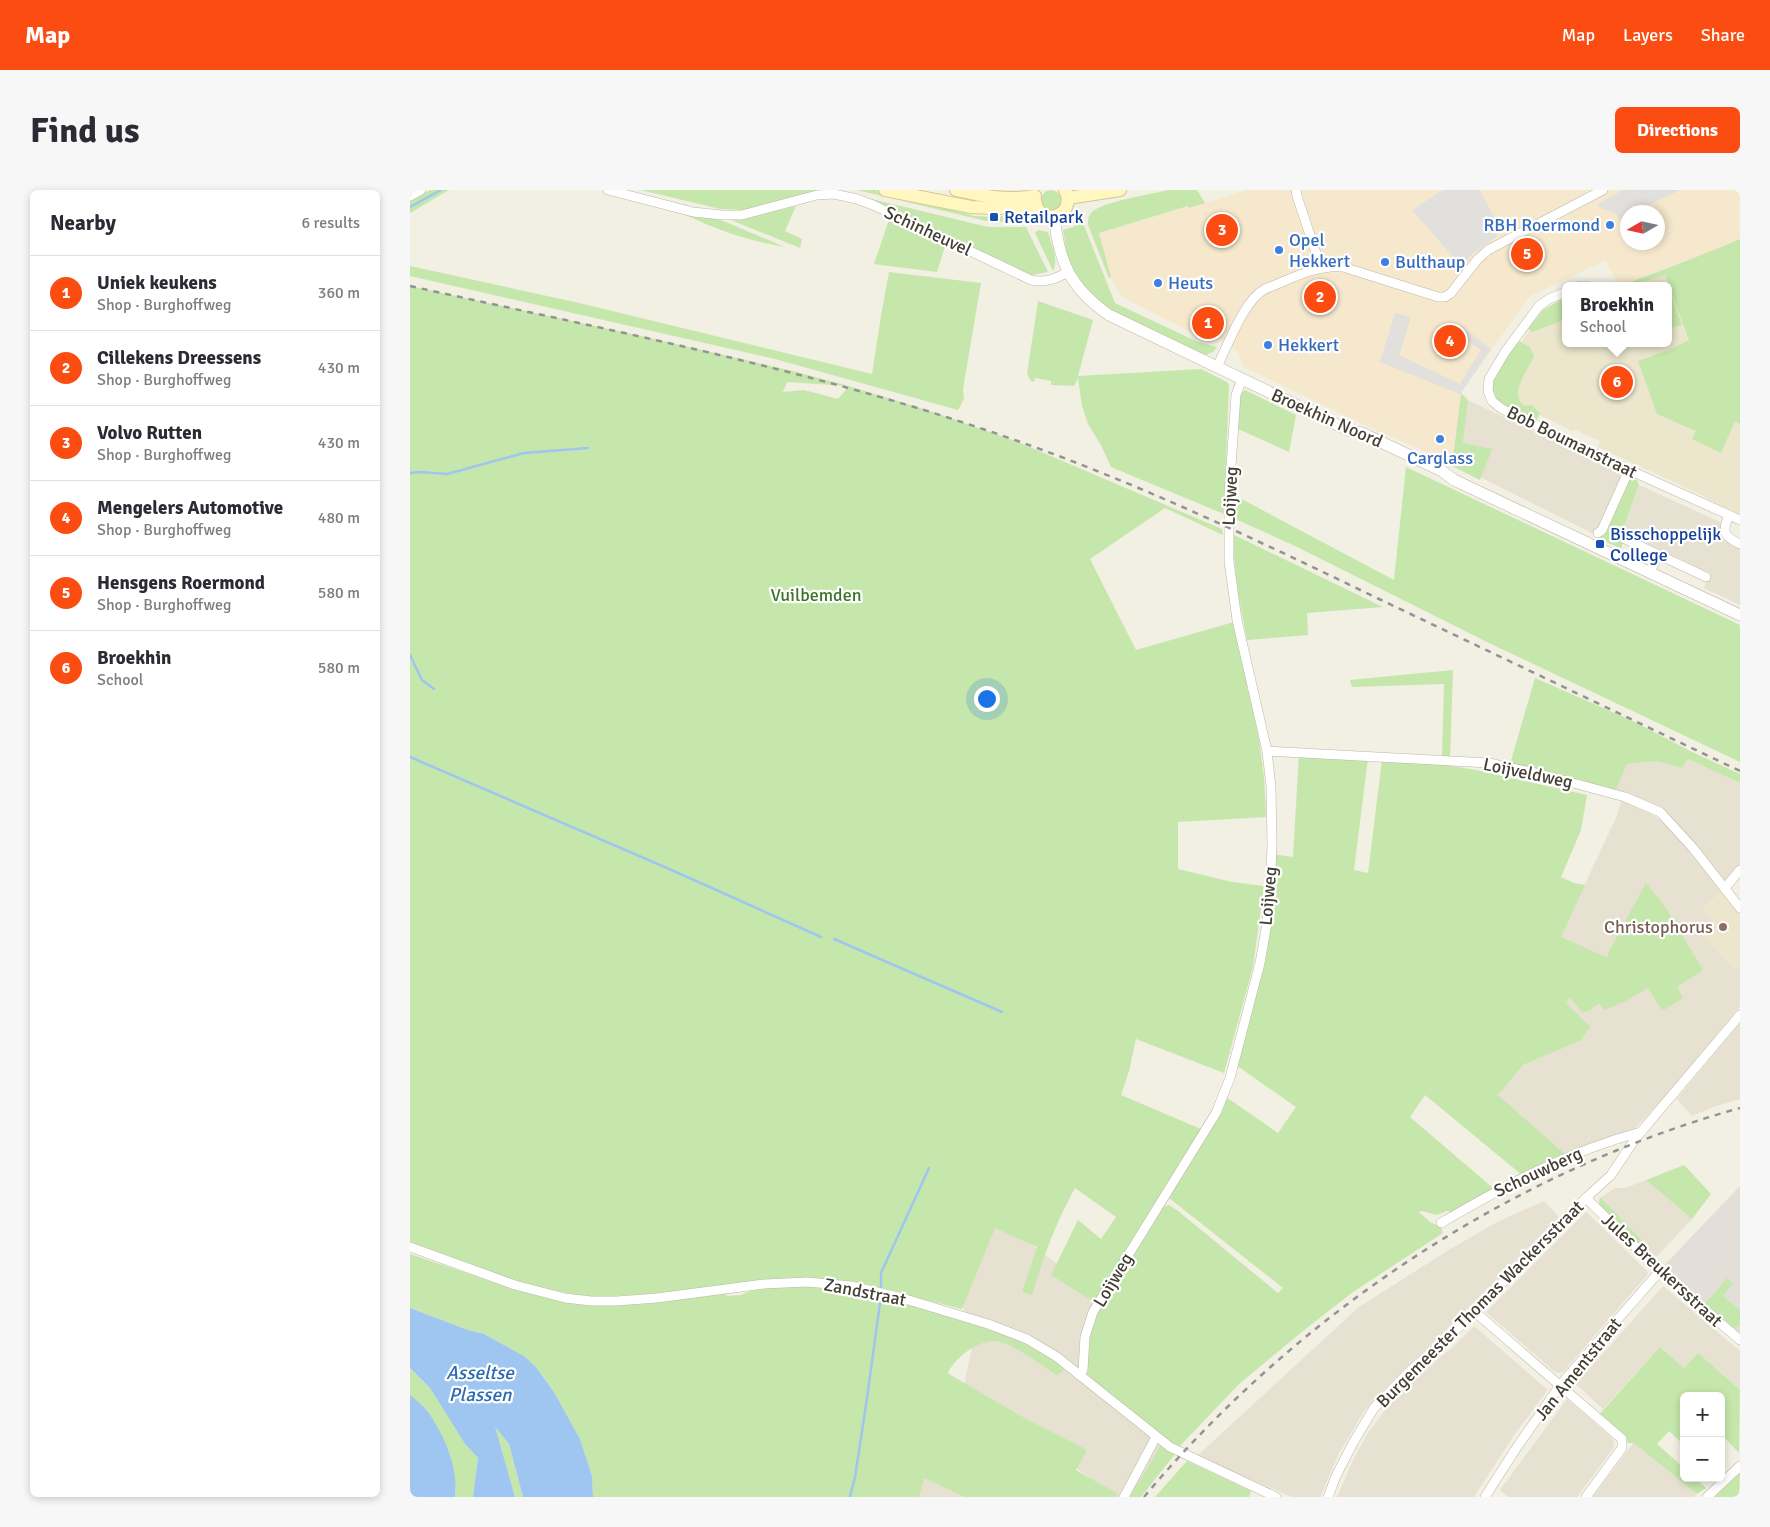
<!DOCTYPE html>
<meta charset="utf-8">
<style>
body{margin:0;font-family:Signika,sans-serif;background:#f7f7f7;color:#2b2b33}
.controls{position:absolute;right:15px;bottom:15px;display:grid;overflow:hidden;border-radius:8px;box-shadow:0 2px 8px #0003}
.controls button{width:45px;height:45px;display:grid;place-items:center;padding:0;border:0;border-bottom:1px solid #e1e1e2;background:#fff;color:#2b2b33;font:25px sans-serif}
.compass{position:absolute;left:1210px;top:15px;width:45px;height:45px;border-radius:50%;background:#fff;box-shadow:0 2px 8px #0003;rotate:261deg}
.you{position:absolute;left:576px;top:508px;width:18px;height:18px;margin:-12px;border:4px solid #fff;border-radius:50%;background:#1a73e8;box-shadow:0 0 0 8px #1a73e833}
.badge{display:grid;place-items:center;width:32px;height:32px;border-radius:50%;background:#fb4c11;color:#fff;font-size:16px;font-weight:700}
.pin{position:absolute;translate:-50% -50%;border:2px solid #fff;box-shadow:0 1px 5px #0006}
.popup{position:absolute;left:1152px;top:92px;width:110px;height:65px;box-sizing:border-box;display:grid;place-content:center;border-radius:8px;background:#fff;filter:drop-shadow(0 1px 4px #0005);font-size:16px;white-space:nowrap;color:#7c7c81}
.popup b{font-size:19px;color:#2b2b33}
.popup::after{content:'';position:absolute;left:50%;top:100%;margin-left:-10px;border:10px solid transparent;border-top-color:#fff}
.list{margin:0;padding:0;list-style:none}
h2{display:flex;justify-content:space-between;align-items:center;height:65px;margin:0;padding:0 20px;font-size:21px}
h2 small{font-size:16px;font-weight:400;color:#7c7c81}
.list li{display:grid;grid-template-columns:32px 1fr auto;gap:15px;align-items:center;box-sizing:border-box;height:75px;padding:0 20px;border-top:1px solid #e1e1e2}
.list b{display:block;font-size:19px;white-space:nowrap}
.list p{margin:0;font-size:16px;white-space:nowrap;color:#7c7c81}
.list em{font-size:16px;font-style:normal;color:#7c7c81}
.map{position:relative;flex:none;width:1330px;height:1307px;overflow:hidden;border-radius:8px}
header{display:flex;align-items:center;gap:30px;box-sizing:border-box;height:70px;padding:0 25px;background:#fb4c11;color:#fff}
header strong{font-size:24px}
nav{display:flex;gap:28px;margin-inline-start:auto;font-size:18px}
.intro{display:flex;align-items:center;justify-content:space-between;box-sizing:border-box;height:120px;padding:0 30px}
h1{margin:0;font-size:35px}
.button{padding:12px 22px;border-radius:8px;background:#fb4c11;color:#fff;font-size:18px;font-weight:700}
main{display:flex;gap:30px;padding:0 30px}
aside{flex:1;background:#fff;border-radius:8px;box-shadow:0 2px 8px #0003}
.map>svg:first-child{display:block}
.residential{fill:#e6e1d1}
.commercial{fill:#f5e8cd;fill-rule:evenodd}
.industrial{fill:#e3dfd8}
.education{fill:#ebe6cc}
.green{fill:#c6e7ab;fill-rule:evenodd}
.parking{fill:#e2e0dc}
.water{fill:#9ec6f0}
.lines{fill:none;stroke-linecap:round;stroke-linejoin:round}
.stream{stroke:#9ec6f0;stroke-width:2.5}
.minor-casing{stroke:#bdb7a6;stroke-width:10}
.tertiary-casing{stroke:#bdb7a6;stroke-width:12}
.secondary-casing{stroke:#d2c892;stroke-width:14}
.minor{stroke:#fff;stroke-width:9}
.tertiary{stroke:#fff;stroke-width:11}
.secondary{stroke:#fff6c0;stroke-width:12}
.rail{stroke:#939393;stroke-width:2.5;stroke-dasharray:6 6;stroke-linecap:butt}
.transit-dot{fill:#1a4fb4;stroke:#fff;stroke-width:2}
.shop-dot{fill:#3f7fe0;stroke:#fff;stroke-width:2}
.education-dot{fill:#8d6e63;stroke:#fff;stroke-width:2}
.labels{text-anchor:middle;stroke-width:4.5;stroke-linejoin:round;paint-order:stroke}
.transit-label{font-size:18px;fill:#164399;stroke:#fff;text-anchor:start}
.shop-label{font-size:18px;fill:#366cbe;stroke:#fff;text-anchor:start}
.street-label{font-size:18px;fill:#433f33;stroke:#fff}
.park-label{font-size:18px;fill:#3c7527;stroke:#fff}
.education-label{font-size:18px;fill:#785e54;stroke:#fff;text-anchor:end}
.water-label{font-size:19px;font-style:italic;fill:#2d6aaf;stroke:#fff}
</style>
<header>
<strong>Map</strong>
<nav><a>Map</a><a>Layers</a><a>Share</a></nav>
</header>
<div class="intro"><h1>Find us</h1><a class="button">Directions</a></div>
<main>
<aside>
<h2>Nearby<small>6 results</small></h2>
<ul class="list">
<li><span class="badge">1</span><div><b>Uniek keukens</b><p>Shop · Burghoffweg</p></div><em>360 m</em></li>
<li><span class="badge">2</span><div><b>Cillekens Dreessens</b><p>Shop · Burghoffweg</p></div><em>430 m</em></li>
<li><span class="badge">3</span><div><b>Volvo Rutten</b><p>Shop · Burghoffweg</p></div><em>430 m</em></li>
<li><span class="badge">4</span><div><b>Mengelers Automotive</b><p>Shop · Burghoffweg</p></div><em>480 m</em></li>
<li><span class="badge">5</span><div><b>Hensgens Roermond</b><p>Shop · Burghoffweg</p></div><em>580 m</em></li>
<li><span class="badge">6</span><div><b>Broekhin</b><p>School</p></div><em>580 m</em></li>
</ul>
</aside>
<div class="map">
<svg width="1330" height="1307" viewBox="0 0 1330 1307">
<rect width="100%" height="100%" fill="#f2efe3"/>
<!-- residential -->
<g class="residential">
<path d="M1058,210l157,75 -29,60 -136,-68z"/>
<path d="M1229,295l83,38v12l5,7 13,6v57l-36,-17 6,-15 -87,-41z"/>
<path d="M1278,569l52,24v81l-14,16h-4l-65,-71 -13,-9 -29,-8 12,-28 30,-3 25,7z"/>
<path d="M1212,610l25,11 17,12 38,43 19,25 -7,31 21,48 5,-5v41l-73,89 -35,36 -66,24 -70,-61 5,-2 22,-27 57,-24 11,-14 -25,-24 40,-45 -46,-21 56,-119z"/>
<path d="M1330,833v76l-24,7 -24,10 -15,-17z"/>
<path d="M1236,990l46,39 -36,38 -57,-58 16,-11h10z"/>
<path d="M1134,1011l15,16 -120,120 -63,60 -13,16 -25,42 -18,42h-28l-95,-41 162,-149 88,-56 52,-30z"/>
<path d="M1176,1022l61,59 1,3 -85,98 -4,1 -4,-1 -69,-60z"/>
<path d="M583,1025l106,81 81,144 -40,57h-28l1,-2 -149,-110 9,-42 -10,-36z"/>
<path d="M1253,1096l77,65v39l-42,-37 -14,15 -24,-21 -57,62 -27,-25z"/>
<path d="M1064,1136l74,64 -34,45 -40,62h-137l17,-39 14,-25 21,-28 27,-28 37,-30z"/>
<path d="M1157,1209l46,40 1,8 -37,50h-68l-9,-7z"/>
<path d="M1224,1252l63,52 -3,3h-101z"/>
<path d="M510,1285l85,22h-89z"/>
</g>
<!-- commercial -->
<path class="commercial" d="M837,0h493v49l-33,15 -39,13 -47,19h-3l-12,-26 -76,36 -69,97 -9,70 -83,-36 -125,-60 -6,-15 -18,-13 -10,3 -88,-45 -11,-20 -12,-44 89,-27 1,2zM1218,22h30v30h-30z"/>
<!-- industrial -->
<path class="industrial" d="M1330,996v157l-83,-70z"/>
<!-- education -->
<g class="education">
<path d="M1330,59v266l-49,-25 -93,-43 2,-6 -24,-11 -4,1 -32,-16 -6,2 -38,-39 46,-65 24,-7v37h102v-57h-38z"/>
<path d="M1311,701l19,23v51l-5,5 -35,-37 13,-11 -11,-14z"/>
</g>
<!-- green -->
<g class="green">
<circle cx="641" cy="10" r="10"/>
<path d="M20,0h19l-39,23v-13z"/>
<path d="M231,0h183l-81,20 -23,-1z"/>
<path d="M447,0h18l71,16 28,10 25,1 23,-5 4,8 -1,3 -39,-2z"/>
<path d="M758,0h29l8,13 -16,5 -1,-2 -89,27 12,44 -2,1 -21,-53c0,-5 0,-8 3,-12 9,-11 61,-19 77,-23z"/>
<path d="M453,7l125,30h38l22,45 -17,3 -13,-6z"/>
<path d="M386,16l-11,25 17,8 -2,9 -69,-28 17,-2z"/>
<path d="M264,19l40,8 71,30c-41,-7 -74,-19 -111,-38z"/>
<path d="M480,27l56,26 -9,29 -63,-8z"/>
<path d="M669,31l4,2 32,80 83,39 19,5 -4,5 -7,3 -7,-2c-44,-21 -113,-42 -130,-92 -3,-10 -4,-21 -6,-31l10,-3z"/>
<path d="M628,40l10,2c3,12 11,27 5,39l-18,-38z"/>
<path d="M1330,49v185l-5,-3 -14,32 -29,-14 4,-8 -39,-17 -19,-53 28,-10 23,-11 -24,-65 -35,11h-9c40,-16 80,-30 119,-47z"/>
<path d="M0,76l165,36 297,72 9,-58 8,-44 92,11 -18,106 1,10 -6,11 -183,-51 -365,-83z"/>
<path d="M0,96l231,50 152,35 56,15 87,27 82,29 204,87 1,6 -58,-27 -75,51 46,91 98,-28 25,117 5,38 2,40 -88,5v47l54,13 32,4 -11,81 -29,106 -88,-34 -7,32 -8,24 80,34 -107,173 -43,-27 27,-55 23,19 15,-22 -41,-29c-19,34 -32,70 -43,107l-10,-3 15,-45 -42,-19 -33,81 -96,-24 -33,-5 -29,-2 -26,1 -34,3 -14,4 -78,8 -56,3 -19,-2 -61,-13 -106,-38zM377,192l61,4h1l-11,13 -34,-9 -21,2z"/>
<path d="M1258,97l14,38 -14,4z"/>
<path d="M1156,107v22l-34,13 -4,-3 15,-19z"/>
<path d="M628,111l55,19 -15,56 123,-7 26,13 2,3 -5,129 -113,-47 -10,-22 -13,-21 -6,-18 -4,-28 -4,8 -23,-1v-4l-16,-3 -1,4 -3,-1 -4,-7z"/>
<path d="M1109,151l11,6 4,10c-7,14 -26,38 -9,49l7,-1 8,8 -4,8c-12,-6 -27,-11 -38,-20 -19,-16 11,-46 21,-60z"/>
<path d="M835,200l51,25 -7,37 -53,-24 2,-31z"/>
<path d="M1051,203l7,7 -5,43 29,6 -12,31 -28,-14z"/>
<path d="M996,277l334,158v137l-251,-119 -194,-97 -62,-28 1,-23 160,85z"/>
<path d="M1218,287l9,3 2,5 -20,56 4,2 -2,6 -23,-11 1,-3 5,1 23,-50z"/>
<path d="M822,344l151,73 -76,6 1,22 -61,5 -10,-53z"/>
<path d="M1043,480l-3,89 -8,-1 2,-74 -92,3 -2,-7z"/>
<path d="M1125,488l100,44 57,30 48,22v9l-52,-24 -6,9 -25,-7 -30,3 -12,28 -105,-28z"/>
<path d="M889,565l69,3 -14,112 14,3 14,-113 58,4 36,6 111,25 -6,35 -20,47 13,6 11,2 -24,52 45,20 3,-2 -1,-2 38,-70 18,22 39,65 -26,17 6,11 -21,13 -14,-23 -22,13 -22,9 -5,-7 -10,8 -7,1 -12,-14 -4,5 25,24 -11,14 -57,24 -22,27 -4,2 69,61 -44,20 -97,-80 -15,22 83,71 -41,24 -5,-1 -10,4 -15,-4 -3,1 11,10 11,5 2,6 -90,59 -50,39 -64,53 -60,63 -19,-10 -72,-60 -2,-7 3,-34 7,-22 66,-107 7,-2 9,6 100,82 5,-5 -114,-90 57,-101 52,36 18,-26 -60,-42 28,-114 8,-97 21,3z"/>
<path d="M1274,975l27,29 -19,25 -46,-39z"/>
<path d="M1190,1007l48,50 -2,5 -47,-47z"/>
<path d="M0,1064l113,38 39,10 45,4 120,-13 -1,3 15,-1 9,-4 26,-4 26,-1 39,4 35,6 56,15 80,26 35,19 15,11 1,4 -6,4c-15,-9 -47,-35 -65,-34 -18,2 -35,16 -44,31l1,2 79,46 59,30 -11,20 42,24 -2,3h-151l-41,-19 -5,19h-326l-1,-21 -12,-37 -26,-47 -19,-26 -11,-10 -40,-22 -16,-4 -58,-22z"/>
<path d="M1317,1088l6,5 -10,13 17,14v15l-5,4 -30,-25z"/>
<path d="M1250,1157l24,21 14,-15 42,37 -1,63 -18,-19v-38h-37v49l-15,-14 -12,13 27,24v10h11l11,10 -9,6 -63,-51h-6l-31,-26z"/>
<path d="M0,1178l20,20 35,56 13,14 -5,39h-18l1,-9 -29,-78 -17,-15z"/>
<path d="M84,1236l15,18 14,53h-8z"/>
<path d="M752,1253l13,11 -34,43h-14l13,-17z"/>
<path d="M777,1271l64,30 -2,6h-94z"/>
<path d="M1330,1281l-1,26h-24l2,-4z"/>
</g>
<!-- parking -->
<g class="parking">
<path d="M1033,0h37l19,37 -3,10 -24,17 -11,12 -49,-56z"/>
<path d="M1213,0h57l-46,22h-6l-1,4 -8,4 -3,-6 -16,-6 -2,-4z"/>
<path d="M985,123l16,4 -12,38 61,29 21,-34 -25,-17 6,-7 29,23 -31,45 -80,-32z"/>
</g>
<!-- water -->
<g class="water">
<path d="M0,1118l58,22 16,4 40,22 11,10 19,26 26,47 12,37 1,21h-70l-14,-53 -14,-17 20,70h-42l5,-39 -13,-14 -35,-56 -20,-20z"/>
<path d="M0,1205c6,5 13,10 18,17 16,23 31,56 27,85h-45z"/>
</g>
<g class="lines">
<!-- stream -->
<g class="stream">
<path d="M0,17l31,-17"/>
<path d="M0,283l10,-1 27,2 77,-21 64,-5"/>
<path d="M0,465l12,25 12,9"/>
<path d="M0,567l257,111 154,69"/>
<path d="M424,749l168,73"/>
<path d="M471,1100v-17l48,-105"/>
<path d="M440,1307l5,-20 11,-72 15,-109"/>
</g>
<!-- minor casing -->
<g class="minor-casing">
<g id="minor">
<path d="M198,0l85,22 28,3h21l75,-20 17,-1 23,5 16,6 158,75c15,3 24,-1 37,-8"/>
<path d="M886,0l1,6 24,72"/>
<path d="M0,6l11,-6"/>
<path d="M1170,96h6"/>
<path d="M1156,102l-17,7 -10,7 -34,46 -16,27 -1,12 4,10 10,8 127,61 111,50"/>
<path d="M807,177c11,-22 27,-67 48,-78 24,-9 52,-25 78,-22l95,30h7l6,-4 26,-33 11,-10 115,-60"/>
<path d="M1319,325c-7,17 -6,21 11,29"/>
<path d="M1188,343l4,-3 27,-60"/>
<path d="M1213,348l83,39"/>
<path d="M1240,382l8,-17"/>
<path d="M857,561l222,12 51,11 85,23 35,15 33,36 47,60"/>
<path d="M1315,698l15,-18"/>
<path d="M1176,1008l74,73 80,69"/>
<path d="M1031,1033c63,-37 128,-72 200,-91"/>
<path d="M0,1057l105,38 50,13 26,3h26l40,-3 107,-14 43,-2 44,4 51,12 86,26 39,15 30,18 113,90 106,50"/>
<path d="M1065,1122l147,127v9l-36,49"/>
<path d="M669,1185l4,-5 2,-33 8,-25 123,-199 14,-35 30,-115 7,-40 3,-31 2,-46 -1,-59 -4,-36 -30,-131 -8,-59v-67l7,-99 6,-16"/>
<path d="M714,1307l32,-60"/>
<path d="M918,1307l8,-21 17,-33 21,-35 35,-36 40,-35 137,-139 25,-23 24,-36 105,-124"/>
<path d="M1075,1307l30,-47 46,-66 99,-113"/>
<path d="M1297,1307l33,-31"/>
</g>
</g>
<!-- tertiary casing -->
<g class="tertiary-casing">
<path id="tertiary" d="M644,26c5,46 16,72 55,99l241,116 12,2 80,38 12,9 286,135"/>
</g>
<!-- secondary casing -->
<g class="secondary-casing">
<g id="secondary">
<path d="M475,0l86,17 21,1 44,-1"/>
<path d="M546,0c28,6 51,11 79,6"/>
<path d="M658,8l52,-8"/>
<path d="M625,10c4,29 43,16 30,-10"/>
</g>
</g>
<!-- minor -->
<use href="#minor" class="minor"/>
<!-- tertiary -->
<use href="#tertiary" class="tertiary"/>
<!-- secondary -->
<use href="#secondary" class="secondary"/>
<!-- rail -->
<g class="rail">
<path d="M0,96c202,45 406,84 602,153 126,44 247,102 367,160 120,57 241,115 361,172"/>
<path d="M734,1307c153,-183 366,-325 596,-389"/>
</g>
</g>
<!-- markers -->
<g class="transit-dot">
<rect x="579" y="22" width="10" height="10" rx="2.5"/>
<rect x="1185" y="349" width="10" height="10" rx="2.5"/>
</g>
<g class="shop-dot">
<circle cx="1200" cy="35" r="5"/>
<circle cx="869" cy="60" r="5"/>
<circle cx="975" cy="72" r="5"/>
<circle cx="748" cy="93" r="5"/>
<circle cx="858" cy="155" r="5"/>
<circle cx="1030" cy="249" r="5"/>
</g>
<circle class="education-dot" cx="1313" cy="737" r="5"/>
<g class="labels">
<!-- transit labels -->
<g class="transit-label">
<text x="594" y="33">Retailpark</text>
<text x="1200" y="350">Bisschoppelijk<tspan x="1200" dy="21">College</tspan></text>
</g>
<!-- shop labels -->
<g class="shop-label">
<text x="1190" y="41" text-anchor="end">RBH Roermond</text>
<text x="879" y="56">Opel<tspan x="879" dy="21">Hekkert</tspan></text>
<text x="985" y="78">Bulthaup</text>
<text x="758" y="99">Heuts</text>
<text x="868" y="161">Hekkert</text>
<text x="1030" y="274" text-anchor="middle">Carglass</text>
</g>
<!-- street labels -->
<g class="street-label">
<text transform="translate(518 41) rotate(25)" y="6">Schinheuvel</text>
<text transform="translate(917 228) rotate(24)" y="6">Broekhin Noord</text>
<text transform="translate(1162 252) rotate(26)" y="6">Bob Boumanstraat</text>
<text transform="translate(820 306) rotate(-87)" y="6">Loijweg</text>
<text transform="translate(1118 583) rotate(12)" y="6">Loijveldweg</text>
<text transform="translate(858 706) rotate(-85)" y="6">Loijweg</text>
<text transform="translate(1128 982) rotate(-25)" y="6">Schouwberg</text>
<text transform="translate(1252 1080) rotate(43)" y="6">Jules Breukersstraat</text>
<text transform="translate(703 1090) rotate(-59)" y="6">Loijweg</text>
<text transform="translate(455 1102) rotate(11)" y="6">Zandstraat</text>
<text transform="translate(1070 1114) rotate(-45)" y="6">Burgemeester Thomas Wackersstraat</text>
<text transform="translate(1168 1179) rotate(-51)" y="6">Jan Amentstraat</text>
</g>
<!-- park labels -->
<g class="park-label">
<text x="406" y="411">Vuilbemden</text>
</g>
<!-- education labels -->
<g class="education-label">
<text x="1303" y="743">Christophorus</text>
</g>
<!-- water labels -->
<g class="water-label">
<text x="70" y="1189">Asseltse<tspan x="70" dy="22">Plassen</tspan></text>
</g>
</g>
</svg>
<div class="controls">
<button>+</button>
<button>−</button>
</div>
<svg class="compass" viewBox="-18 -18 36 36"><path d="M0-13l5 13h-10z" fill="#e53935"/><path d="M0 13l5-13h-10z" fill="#7c7c81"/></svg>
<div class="you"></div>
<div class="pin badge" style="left:798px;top:133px">1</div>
<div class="pin badge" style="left:910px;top:107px">2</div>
<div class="pin badge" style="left:812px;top:40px">3</div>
<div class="pin badge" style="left:1040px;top:151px">4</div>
<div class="pin badge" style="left:1117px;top:64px">5</div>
<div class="pin badge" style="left:1207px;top:192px">6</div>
<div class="popup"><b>Broekhin</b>School</div>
</div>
</main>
